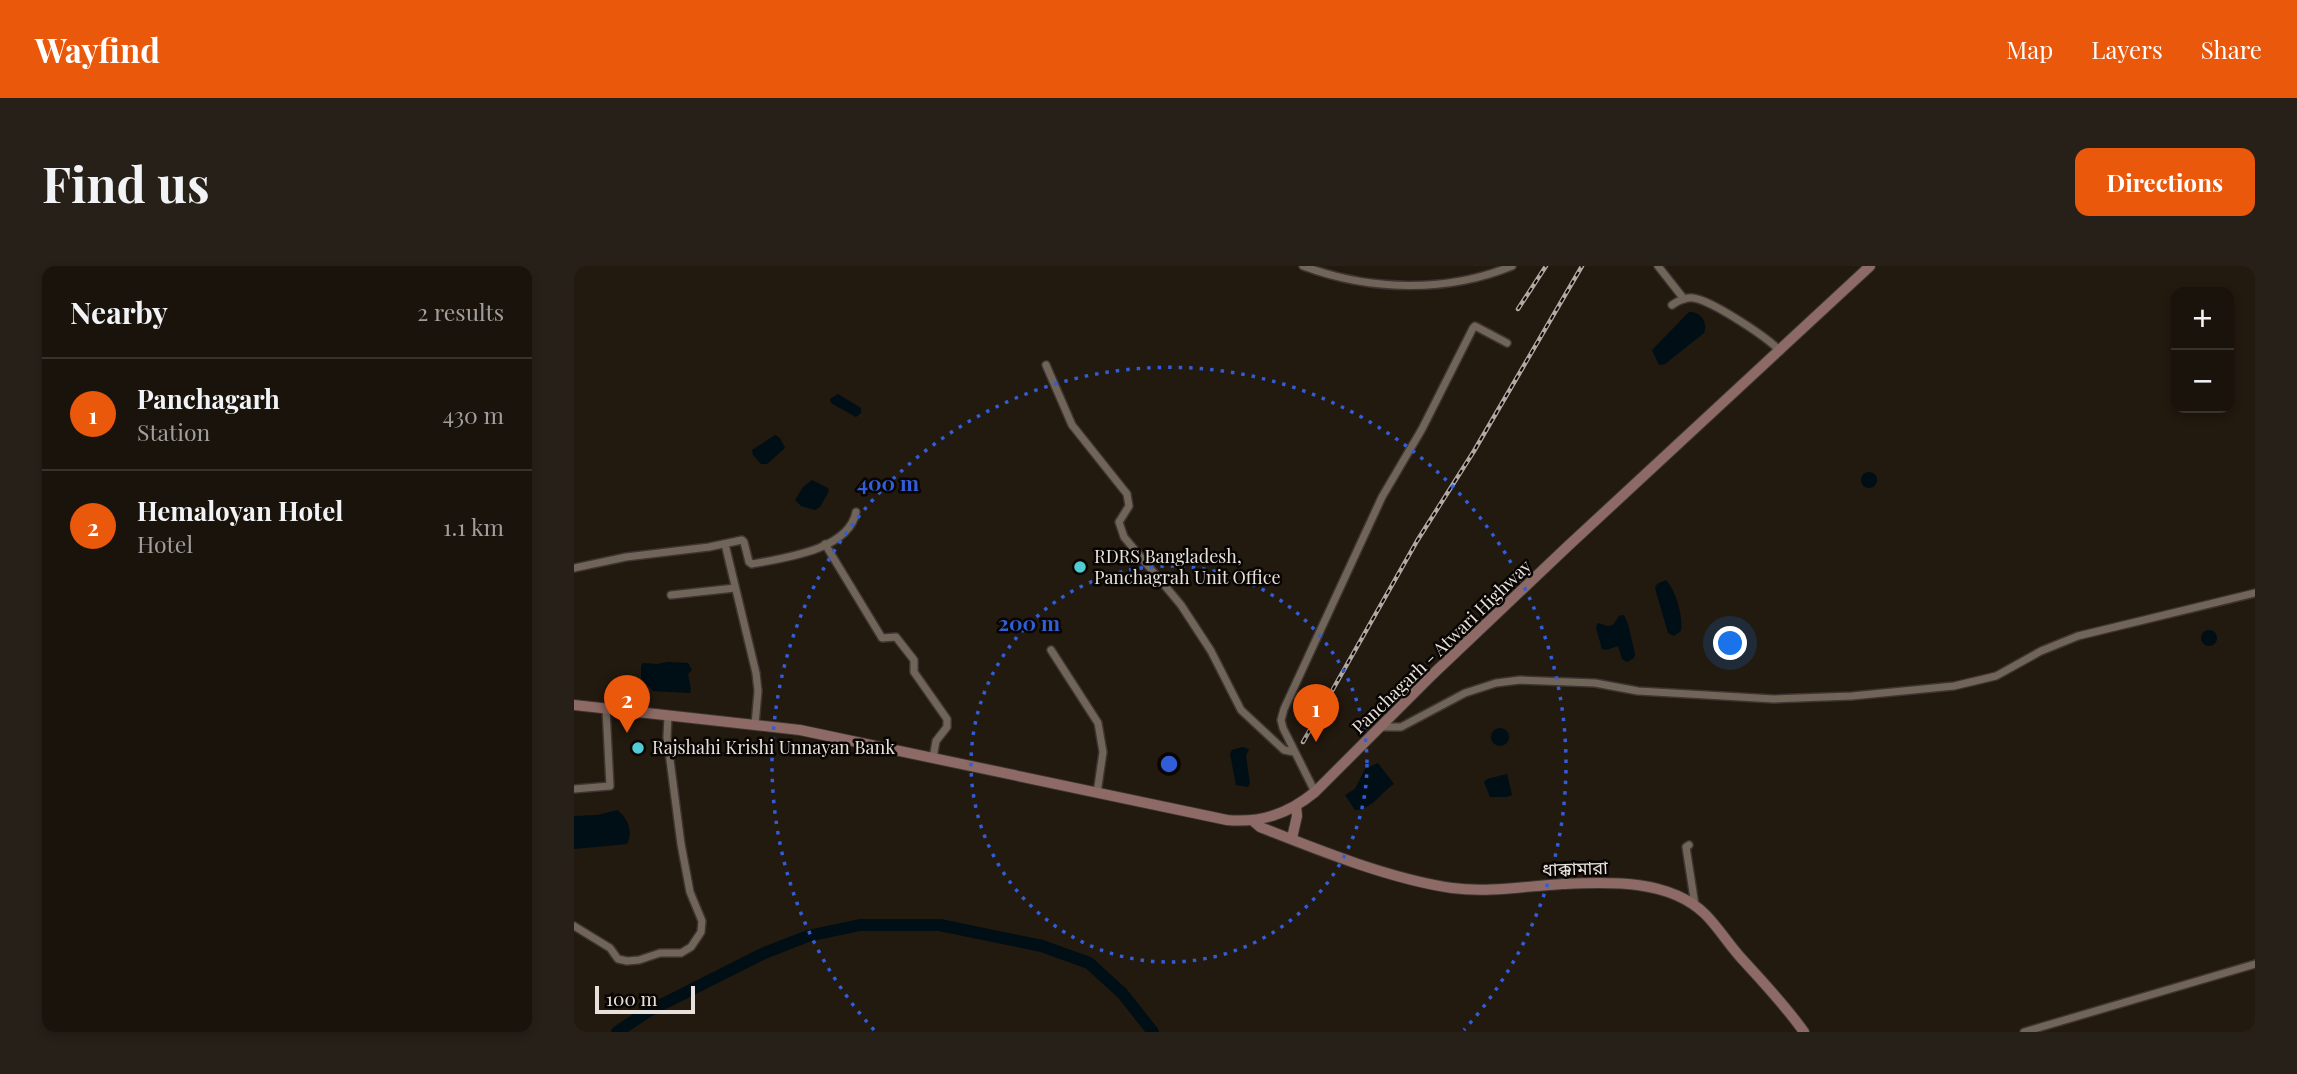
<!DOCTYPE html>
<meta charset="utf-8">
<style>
body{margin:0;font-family:"Playfair Display","Noto Sans Bengali",serif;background:#272019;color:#f1f3f6}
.controls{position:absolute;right:21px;top:21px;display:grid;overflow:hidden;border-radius:14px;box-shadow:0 4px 10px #0003}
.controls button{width:63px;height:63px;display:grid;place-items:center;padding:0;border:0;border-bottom:2px solid #38322c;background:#1a130b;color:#f1f3f6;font:35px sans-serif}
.scale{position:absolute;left:21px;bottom:18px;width:100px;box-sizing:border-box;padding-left:7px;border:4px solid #e8e1db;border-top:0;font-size:19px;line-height:24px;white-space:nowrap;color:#e8e1db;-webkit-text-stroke:5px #080503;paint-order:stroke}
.you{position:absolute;left:1157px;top:378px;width:24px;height:24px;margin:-18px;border:5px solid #fff;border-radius:50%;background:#1a73e8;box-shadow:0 0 0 10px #1a73e833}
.badge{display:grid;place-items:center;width:46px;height:46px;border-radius:50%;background:#ea580c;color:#fff;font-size:23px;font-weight:700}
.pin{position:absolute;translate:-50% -58px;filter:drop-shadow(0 2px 4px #0008)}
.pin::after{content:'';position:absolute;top:37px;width:24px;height:21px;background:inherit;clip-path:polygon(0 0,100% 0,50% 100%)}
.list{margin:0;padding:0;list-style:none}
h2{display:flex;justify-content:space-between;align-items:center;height:91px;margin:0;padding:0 28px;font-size:30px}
h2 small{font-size:23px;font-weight:400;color:#9f9e9d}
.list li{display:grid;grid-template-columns:46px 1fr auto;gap:21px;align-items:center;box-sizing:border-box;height:112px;padding:0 28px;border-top:2px solid #38322c}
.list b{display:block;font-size:26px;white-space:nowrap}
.list p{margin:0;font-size:23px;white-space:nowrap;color:#9f9e9d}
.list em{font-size:23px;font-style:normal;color:#9f9e9d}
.map{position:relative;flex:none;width:1681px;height:766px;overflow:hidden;border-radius:14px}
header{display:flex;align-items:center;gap:42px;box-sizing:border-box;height:98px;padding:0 35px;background:#ea580c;color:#fff}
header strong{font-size:33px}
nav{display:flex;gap:38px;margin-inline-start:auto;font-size:24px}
.intro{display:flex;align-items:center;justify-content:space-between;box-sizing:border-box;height:168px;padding:0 42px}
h1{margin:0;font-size:49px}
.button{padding:18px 32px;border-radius:14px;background:#ea580c;color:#fff;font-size:24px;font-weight:700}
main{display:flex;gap:42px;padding:0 42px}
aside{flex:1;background:#1a130b;border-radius:14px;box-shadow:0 4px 10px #0003}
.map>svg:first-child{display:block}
.water{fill:#000e15}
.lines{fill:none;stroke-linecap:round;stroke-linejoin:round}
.river{stroke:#000e15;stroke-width:12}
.street-casing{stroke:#3c3531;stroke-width:10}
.secondary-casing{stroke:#3c3531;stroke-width:12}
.street{stroke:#71655a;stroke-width:7}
.secondary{stroke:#8d6a66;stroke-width:10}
.rail-casing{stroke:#b1a9a2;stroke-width:4.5}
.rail{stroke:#080503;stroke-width:2;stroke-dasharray:5;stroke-linecap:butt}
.ring{fill:none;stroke:#315dd8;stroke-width:3.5;stroke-dasharray:3.5 7}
.poi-dot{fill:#51ccd4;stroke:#080503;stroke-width:2.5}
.labels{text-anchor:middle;stroke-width:5;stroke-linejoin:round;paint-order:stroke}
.poi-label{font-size:18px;fill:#e8e1db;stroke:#080503;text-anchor:start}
.street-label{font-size:18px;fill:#e8e1db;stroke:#080503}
.centre{fill:#315dd8;stroke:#080503;stroke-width:3.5}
.ring-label{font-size:21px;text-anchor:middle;font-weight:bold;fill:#315dd8;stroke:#080503;stroke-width:5;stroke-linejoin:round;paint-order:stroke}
</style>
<header>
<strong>Wayfind</strong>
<nav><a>Map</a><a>Layers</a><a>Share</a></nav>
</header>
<div class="intro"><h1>Find us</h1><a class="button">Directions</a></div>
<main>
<aside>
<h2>Nearby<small>2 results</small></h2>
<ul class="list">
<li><span class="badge">1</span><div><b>Panchagarh</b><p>Station</p></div><em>430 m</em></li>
<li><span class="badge">2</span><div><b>Hemaloyan Hotel</b><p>Hotel</p></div><em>1.1 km</em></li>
</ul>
</aside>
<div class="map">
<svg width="1681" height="766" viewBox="0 0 1681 766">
<rect width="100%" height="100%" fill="#22190f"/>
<!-- water -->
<g class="water">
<path d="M1115,46c12,-1 19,11 15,21l-39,31 -6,1 -7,-15z"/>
<path d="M264,128l23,14v5l-5,4 -25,-14 -1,-4z"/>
<path d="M201,169l5,3 5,10 -18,16h-6l-8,-9 -1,-5z"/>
<circle cx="1295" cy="214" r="8"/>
<path d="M238,214l16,8 1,3 -9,16 -5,3 -14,-4 -6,-6 8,-13z"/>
<path d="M1092,314c10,11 17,36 15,51l-7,5 -6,-3 -13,-45 2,-4z"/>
<path d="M1050,349l4,9 7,30 -1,4 -7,4 -5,-3 -4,-13 -12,4 -4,-1 -6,-21 2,-5 9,3 6,-1 6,-9z"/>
<circle cx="1635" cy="372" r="8"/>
<path d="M94,396l20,1 4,7 -4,4 3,15 -1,4 -37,-2 -12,-13v-12l2,-3 14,1z"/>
<circle cx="926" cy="471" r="9"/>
<path d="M668,481l7,2 -3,7 4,27 -2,4 -12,-2 -6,-31 2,-4z"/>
<path d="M804,497l16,21c-14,9 -21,25 -39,26l-10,-15 10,-6 10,-20z"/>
<path d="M933,508l5,21 -5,2h-17l-6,-15 3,-3z"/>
<path d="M43,544c10,6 17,22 10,34l-53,5v-33l24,-1z"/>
</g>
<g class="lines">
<!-- river -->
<path class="river" d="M43,766l30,-20 115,-58 46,-18 52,-11h80l102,21 47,17 33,30 31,39"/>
<!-- street casing -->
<g class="street-casing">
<g id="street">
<path d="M729,0c67,25 143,27 209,0"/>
<path d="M1084,0l26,33"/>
<path d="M1098,39c6,-4 13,-8 21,-7 18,2 74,39 87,53"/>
<path d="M472,99l26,60 55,69 2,12 -10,16 5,15 57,68 30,46 30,59 43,40 10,2"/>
<path d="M151,278l31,129 2,18 -3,34"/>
<path d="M251,278l57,94 14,-1 18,23v12l33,47v8l-11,14 -3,17"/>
<path d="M0,302l52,-11 83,-10 33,-7 2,2 5,20 3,2c32,-6 97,-14 104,-52"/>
<path d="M97,329l64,-7"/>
<path d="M477,384l47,73 5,29 -6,41"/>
<path d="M807,461h20l64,-34 31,-10 24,-3 75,3 43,8 136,8 78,-3 102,-10 42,-10 45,-25 37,-15 177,-43"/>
<path d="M0,523l36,-3 -4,-77"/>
<path d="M741,526l-32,-64 -2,-8 3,-11 98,-212 40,-68 51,-101 2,-2 32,17"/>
<path d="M1115,579l-3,2 9,58"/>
<path d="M0,660l36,22 8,11 9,2 12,-1 21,-7h21l10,-6 10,-15 1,-11 -12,-29 -9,-48 -14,-107 1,-21"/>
<path d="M1450,766l231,-68"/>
</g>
</g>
<!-- secondary casing -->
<g class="secondary-casing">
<g id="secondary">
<path d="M0,439l226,25 427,90c34,3 61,-6 88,-28l117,-117 136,-129 302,-280"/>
<path d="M679,555l7,6c58,23 130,52 192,61 38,5 74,-2 111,-4 47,-2 106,-5 142,30 14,14 24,31 37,45 22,24 43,46 62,73"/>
<path d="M718,572l5,-22 -1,-10"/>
</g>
</g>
<!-- street -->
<use href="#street" class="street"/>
<!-- secondary -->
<use href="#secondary" class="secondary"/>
<!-- rail casing -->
<g class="rail-casing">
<g id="rail">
<path d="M944,43l28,-43"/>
<path d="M729,476l114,-201 57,-90 108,-185"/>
</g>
</g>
<!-- rail -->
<use href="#rail" class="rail"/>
</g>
<!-- distance rings -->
<g class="ring">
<circle cx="595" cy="498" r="198"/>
<path d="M300 764A397 397 0 1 1 890 764"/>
</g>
<!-- markers -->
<g class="poi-dot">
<circle cx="506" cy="301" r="7"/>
<circle cx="64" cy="482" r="7"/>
</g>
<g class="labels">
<!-- poi labels -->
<g class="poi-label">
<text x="520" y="297">RDRS Bangladesh,<tspan x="520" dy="21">Panchagrah Unit Office</tspan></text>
<text x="78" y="488">Rajshahi Krishi Unnayan Bank</text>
</g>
<!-- street labels -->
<g class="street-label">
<text transform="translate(868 381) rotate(-44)" y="6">Panchagarh - Atwari Highway</text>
<text transform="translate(1001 603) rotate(-2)" y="6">ধাক্কামারা</text>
</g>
</g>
<circle cx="595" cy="498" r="10" class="centre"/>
<g class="ring-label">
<text x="314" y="225">400 m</text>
<text x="455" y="365">200 m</text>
</g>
</svg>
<div class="controls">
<button>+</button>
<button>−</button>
</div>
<div class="scale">100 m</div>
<div class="you"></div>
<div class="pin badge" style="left:742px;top:476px">1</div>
<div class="pin badge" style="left:53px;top:467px">2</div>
</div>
</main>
